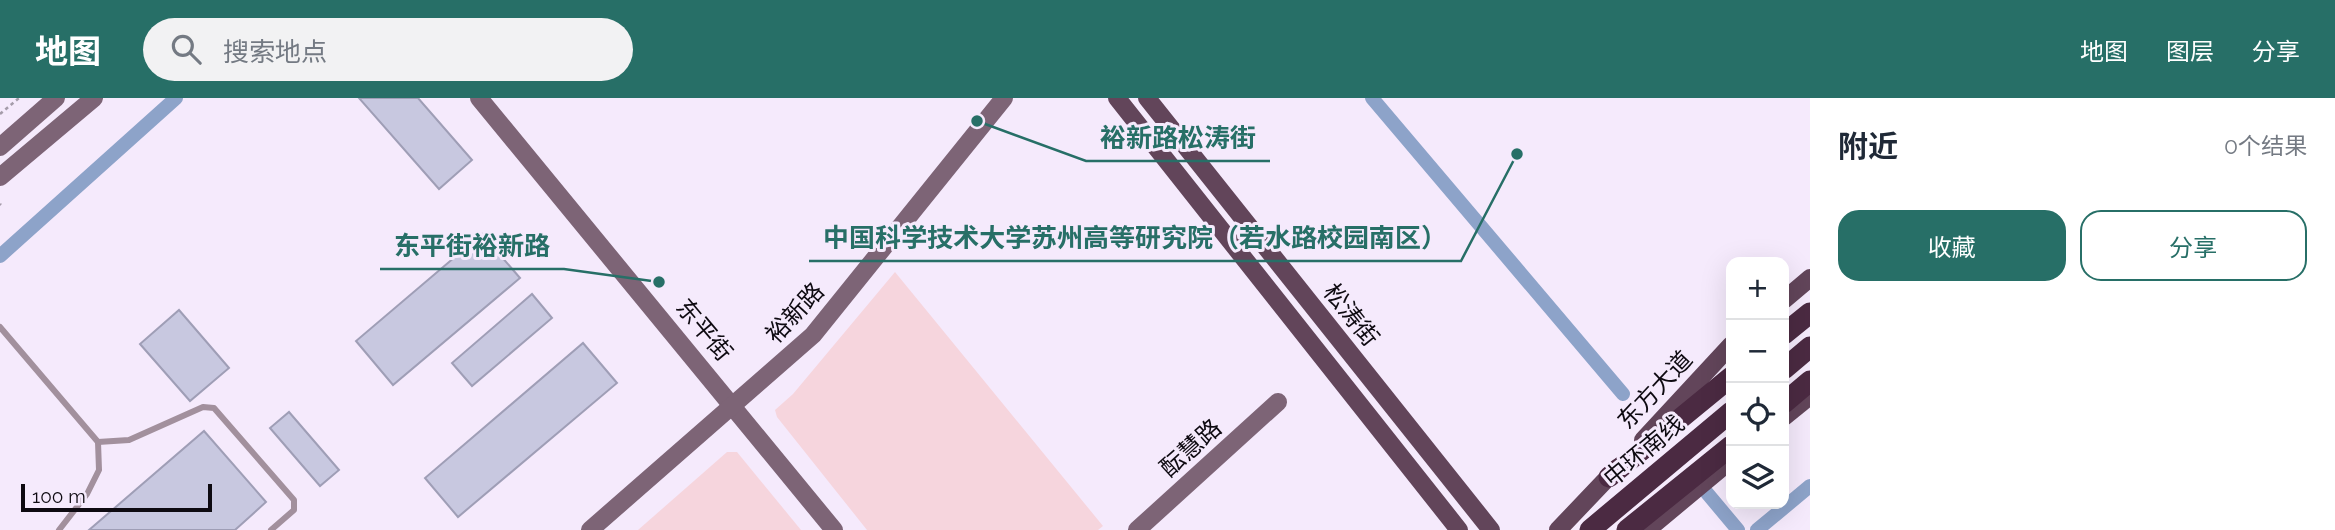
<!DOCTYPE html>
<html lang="zh">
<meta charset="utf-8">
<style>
body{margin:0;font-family:Raleway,"Noto Sans SC",sans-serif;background:#f2f2f3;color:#1f2937}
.controls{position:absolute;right:21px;bottom:21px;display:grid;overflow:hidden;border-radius:14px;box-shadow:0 7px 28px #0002}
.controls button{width:63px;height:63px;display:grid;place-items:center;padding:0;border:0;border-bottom:2px solid #e0e1e3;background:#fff;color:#1f2937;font:35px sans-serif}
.scale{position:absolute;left:21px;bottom:18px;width:191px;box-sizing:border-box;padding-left:7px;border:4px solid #0e0a11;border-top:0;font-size:19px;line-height:24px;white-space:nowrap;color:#0e0a11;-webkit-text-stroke:5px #f5eafc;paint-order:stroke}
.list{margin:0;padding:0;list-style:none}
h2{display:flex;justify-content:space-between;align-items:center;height:91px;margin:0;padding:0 28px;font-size:30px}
h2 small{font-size:23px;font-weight:400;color:#747a83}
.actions{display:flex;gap:14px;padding:21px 28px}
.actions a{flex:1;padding:16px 0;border:2px solid #276f67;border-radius:21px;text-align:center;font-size:24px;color:#276f67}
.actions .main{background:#276f67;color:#fff}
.icon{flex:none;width:38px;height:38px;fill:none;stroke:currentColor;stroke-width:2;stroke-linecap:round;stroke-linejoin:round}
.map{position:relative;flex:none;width:1810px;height:432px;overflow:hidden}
header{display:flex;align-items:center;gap:42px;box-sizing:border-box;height:98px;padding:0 35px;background:#276f67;color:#fff}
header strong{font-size:33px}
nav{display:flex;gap:38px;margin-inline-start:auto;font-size:24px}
.search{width:490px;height:63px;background:#f2f2f3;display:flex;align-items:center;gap:18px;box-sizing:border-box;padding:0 24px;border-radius:38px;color:#747a83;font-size:26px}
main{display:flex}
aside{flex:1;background:#fff}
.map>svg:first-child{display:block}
.green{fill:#f6d5dd}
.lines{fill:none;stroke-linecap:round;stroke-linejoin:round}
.canal{stroke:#8da3c9;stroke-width:14}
.building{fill:#c8c8e0;stroke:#9f9eb6;stroke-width:2}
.path{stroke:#a59caa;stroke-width:2.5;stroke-dasharray:3.5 3.5;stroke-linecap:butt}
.lane{stroke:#a2909d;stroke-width:6}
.secondary{stroke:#7d6476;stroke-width:18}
.primary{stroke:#62455a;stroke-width:18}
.highway{stroke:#4b2a42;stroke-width:21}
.highway-bridge{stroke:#4b2a42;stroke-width:21}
.labels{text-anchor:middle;stroke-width:6;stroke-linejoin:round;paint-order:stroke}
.street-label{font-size:24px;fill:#0e0a11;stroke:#f5eafc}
.leader{fill:none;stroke:#276f67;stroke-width:2.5}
.callout-dot{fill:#276f67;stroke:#f5eafc;stroke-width:2.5}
.callout-label{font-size:26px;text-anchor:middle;font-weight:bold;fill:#276f67;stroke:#f5eafc;stroke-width:6;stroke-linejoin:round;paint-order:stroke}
</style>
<header>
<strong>地图</strong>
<div class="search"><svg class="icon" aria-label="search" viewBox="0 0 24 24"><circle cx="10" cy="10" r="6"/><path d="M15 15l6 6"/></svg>搜索地点</div>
<nav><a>地图</a><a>图层</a><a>分享</a></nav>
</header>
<main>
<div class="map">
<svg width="1810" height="432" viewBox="0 0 1810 432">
<rect width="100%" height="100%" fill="#f5eafc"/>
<!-- green -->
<g class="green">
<path d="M895,174l208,254 -5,4h-231l-90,-113 -2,-7 18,-16z"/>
<path d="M727,354h10l64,78h-163z"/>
</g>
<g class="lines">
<!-- canal -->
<g class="canal">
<path d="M1372,0l251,296"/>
<path d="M0,158l176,-158"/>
<path d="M1707,395l31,37"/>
<path d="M1757,432l53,-44"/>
</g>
</g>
<!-- building -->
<g class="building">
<path d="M359,0h59l54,62 -33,29z"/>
<path d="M482,136l38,44 -127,107 -37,-44z"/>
<path d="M532,196l20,24 -80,68 -20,-23z"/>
<path d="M179,212l50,58 -39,33 -50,-57z"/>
<path d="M583,245l34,40 -159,134 -33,-39z"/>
<path d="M289,314l50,58 -19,16 -50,-58z"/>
<path d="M204,333l62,71 -31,28h-146z"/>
</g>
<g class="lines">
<!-- path -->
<g class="path">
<path d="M0,16l19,-16"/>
<path d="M0,106l1,1"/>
</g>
<!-- lane -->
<g class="lane">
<path d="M0,229l98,115 1,28 -12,24 -28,36"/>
<path d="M98,344l31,-2 74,-33 11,1 80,92v10l-23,20"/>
</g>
<!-- secondary -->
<g class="secondary">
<path d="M479,0l355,432"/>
<path d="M0,49l56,-49"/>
<path d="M0,79l94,-79"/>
<path d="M590,432l223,-195 191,-237"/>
<path d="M1137,432l141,-128"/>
</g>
<!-- primary -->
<g class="primary">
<path d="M1117,0l342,432"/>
<path d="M1147,0l344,432"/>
<path d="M1784,202l26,-22"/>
<path d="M1784,319l26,-21"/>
<path d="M1643,342l88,-95"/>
<path d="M1558,432l59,-62"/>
<path d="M1647,432l84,-70"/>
</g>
<!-- highway -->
<g class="highway">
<path d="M1784,236l26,-21"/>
<path d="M1784,271l26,-22"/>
<path d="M1784,305l26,-22"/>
<path d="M1609,379l122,-100"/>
<path d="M1627,432l104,-84"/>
</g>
<!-- highway-bridge -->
<path class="highway-bridge" d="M1590,432l141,-118"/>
</g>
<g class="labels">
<!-- street labels -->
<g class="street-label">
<text transform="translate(795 215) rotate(-47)" y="8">裕新路</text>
<text transform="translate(1351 217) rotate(51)" y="8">松涛街</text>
<text transform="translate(704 232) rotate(50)" y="8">东平街</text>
<text transform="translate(1655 292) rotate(-47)" y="8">东方大道</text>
<text transform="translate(1191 350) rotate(-42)" y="8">酝慧路</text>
<text transform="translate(1644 353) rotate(-40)" y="8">中环南线</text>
</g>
</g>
<!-- callouts -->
<path class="leader" d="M977 23L1086 63H1270M1517 56L1461 163H809M659 184L564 171H380"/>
<g class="callout-dot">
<circle cx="977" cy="23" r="7"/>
<circle cx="1517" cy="56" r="7"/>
<circle cx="659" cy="184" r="7"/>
</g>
<g class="callout-label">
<text x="1178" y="49">裕新路松涛街</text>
<text x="1135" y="149">中国科学技术大学苏州高等研究院（若水路校园南区）</text>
<text x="472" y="157">东平街裕新路</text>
</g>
</svg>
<div class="controls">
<button>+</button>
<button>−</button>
<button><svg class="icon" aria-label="locate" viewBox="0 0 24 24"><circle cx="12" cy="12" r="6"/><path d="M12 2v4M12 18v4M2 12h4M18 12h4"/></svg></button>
<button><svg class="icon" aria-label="layers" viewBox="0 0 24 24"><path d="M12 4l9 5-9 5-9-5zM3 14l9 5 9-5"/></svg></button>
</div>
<div class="scale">100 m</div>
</div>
<aside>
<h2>附近<small>0个结果</small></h2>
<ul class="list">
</ul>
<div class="actions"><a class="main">收藏</a><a>分享</a></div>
</aside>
</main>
